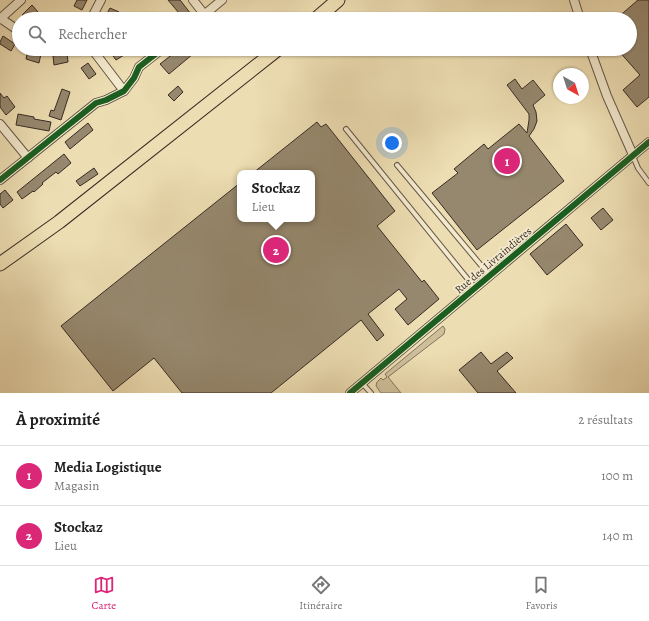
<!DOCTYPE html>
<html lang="fr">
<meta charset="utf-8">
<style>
body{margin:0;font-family:Alegreya,serif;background:#f6f6f6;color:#222}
.compass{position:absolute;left:553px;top:68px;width:36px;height:36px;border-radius:50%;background:#fff;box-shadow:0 1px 3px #0004;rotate:141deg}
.you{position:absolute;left:392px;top:143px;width:14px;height:14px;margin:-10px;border:3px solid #fff;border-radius:50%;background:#1a73e8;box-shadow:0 0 0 6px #1a73e833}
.badge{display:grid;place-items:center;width:26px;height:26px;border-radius:50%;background:#db2777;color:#fff;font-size:13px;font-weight:700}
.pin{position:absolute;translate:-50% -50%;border:2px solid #fff;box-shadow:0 1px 4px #0006}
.popup{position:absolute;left:237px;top:170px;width:78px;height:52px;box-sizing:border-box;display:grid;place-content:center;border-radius:8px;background:#fff;filter:drop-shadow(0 1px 3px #0005);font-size:13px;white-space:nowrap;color:#767676}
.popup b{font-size:15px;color:#222}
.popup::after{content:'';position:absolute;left:50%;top:100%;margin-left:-8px;border:8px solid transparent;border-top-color:#fff}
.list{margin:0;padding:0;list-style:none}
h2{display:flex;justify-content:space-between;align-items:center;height:52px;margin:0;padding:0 16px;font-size:17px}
h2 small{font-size:13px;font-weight:400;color:#767676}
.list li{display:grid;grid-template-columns:26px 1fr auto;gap:12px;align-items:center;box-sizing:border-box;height:60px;padding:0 16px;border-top:1px solid #e0e0e0}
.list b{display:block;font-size:15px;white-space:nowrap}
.list p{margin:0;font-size:13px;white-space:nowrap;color:#767676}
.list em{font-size:13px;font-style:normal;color:#767676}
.icon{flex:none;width:22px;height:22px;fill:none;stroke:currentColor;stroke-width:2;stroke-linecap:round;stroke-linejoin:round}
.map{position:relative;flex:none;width:649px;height:393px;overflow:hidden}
.search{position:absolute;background:#fff;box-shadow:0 1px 3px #0004;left:12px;right:12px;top:12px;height:44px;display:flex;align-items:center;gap:10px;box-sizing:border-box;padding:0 14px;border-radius:22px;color:#767676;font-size:15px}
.sheet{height:172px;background:#fff}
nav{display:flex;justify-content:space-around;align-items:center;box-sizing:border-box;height:56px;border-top:1px solid #e0e0e0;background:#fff;font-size:11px;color:#767676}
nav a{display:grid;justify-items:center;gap:2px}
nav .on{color:#db2777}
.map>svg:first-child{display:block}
.green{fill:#cebf9a;stroke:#837560}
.building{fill:#96886e;stroke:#382b25}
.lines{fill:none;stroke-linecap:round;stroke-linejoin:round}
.lane-casing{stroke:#655848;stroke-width:6}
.street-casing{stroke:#655848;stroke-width:10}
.primary-casing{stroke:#382b25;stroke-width:15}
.lane{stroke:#f3e9cd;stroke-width:4}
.street{stroke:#f3e9cd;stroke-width:8}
.primary{stroke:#edddb2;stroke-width:13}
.cycleway-casing{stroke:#f3e9cd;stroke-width:8}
.cycleway{stroke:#1b5e20;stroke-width:6}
.labels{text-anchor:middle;stroke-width:3.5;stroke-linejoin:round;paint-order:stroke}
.street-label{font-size:11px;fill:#382b25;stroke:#f3e9cd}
</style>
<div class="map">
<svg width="649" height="393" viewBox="0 0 649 393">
<rect width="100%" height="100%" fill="#edddb2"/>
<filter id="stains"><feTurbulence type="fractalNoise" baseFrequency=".005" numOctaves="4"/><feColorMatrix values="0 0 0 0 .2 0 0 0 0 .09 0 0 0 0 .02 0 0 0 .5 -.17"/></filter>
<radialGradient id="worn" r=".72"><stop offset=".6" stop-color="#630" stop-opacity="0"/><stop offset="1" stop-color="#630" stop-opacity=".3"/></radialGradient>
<!-- green -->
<path class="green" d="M443,326l2,3 -1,5 -56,43 13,16h-20l-5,-7 1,-4 4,-4 2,2 4,-3 -2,-3z"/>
<!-- building -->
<g class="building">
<path d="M77,0h10l-5,10 -8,-4z"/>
<path d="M168,0h12l11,14 -7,5z"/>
<path d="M638,0h11v97l-12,10 -14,-17 17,-15 -23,-26h13v-30h-14z"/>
<path d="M32,5l6,7 -8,7h-4l-4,-4z"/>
<path d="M110,8l9,4 -4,7h-11z"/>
<path d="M3,36l12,8 -4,7 -11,-7v-2z"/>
<path d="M108,49h11l5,6 -8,5z"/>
<path d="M179,49h20l-30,25 -9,-10z"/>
<path d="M28,50l13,4 -2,9 -13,-4z"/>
<path d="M67,53l1,9 -14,3 -1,-9z"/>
<path d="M88,63l8,11 -7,5 -8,-11z"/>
<path d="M515,79l7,10 11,-9 12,15 -12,10 3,7 1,9 -3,8 -5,7 35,45 -87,69 -45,-57 26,-20 -4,-4 30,-25 4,5 31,-25 8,9 2,-13v-6l-22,-29z"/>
<path d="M178,86l5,6 -9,9 -6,-6z"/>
<path d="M62,89l8,3 -9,28 -12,-4 2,-6 3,1z"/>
<path d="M0,93l4,5 3,-2 8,11 -9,8 -6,-8z"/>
<path d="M18,114l16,3v2l17,3 -2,9 -33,-6z"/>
<path d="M317,122l4,5 5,-3 69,87 -18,15 45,56 2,-2 15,19 -31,26 -13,-16 12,-10 -8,-10 -31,25 16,21 -7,6 -16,-21 -90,73h-89l-28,-35 -41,33 -52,-65 179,-143v36h72v-46h-59z"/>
<path d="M88,123l5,7 -23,19 -5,-7z"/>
<path d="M64,154l7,9 -13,11 -2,-2 -14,11 1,1 -9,8 -1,-1 -11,8 -5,-7z"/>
<path d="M94,168l4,6 -18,12 -4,-5z"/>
<path d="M5,190l8,10 -10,8 -3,-4v-10z"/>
<path d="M603,208l10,12 -12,10 -10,-12z"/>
<path d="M566,224l17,21 -36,30 -17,-21z"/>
<path d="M481,352l10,12 16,-12 6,6 -16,13 19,22h-38l-19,-23z"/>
</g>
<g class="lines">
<!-- lane casing -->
<g class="lane-casing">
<g id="lane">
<path d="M346,129l129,159"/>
<path d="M633,156l5,12 11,15"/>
<path d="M397,165l93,111"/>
<path d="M362,383l9,10"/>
</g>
</g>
<!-- street casing -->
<g class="street-casing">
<g id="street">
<path d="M193,0l11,14"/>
<path d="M574,0l6,19"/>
<path d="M0,18l19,13"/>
<path d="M0,19l21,-19"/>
<path d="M91,19l10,-19"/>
<path d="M199,19l23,-19"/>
<path d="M92,49l32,42"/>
<path d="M590,49l17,47 26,59"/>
<path d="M0,124l28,34"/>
<path d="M0,180l96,-77 10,-3 18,-9 10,-13 5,-11 23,-18"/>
<path d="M350,393l299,-251"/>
</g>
</g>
<!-- primary casing -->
<g class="primary-casing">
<g id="primary">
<path d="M316,19l22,-19"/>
<path d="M0,264l59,-42 219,-173"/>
</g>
</g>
<!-- lane -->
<use href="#lane" class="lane"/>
<!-- street -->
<use href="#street" class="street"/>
<!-- primary -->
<use href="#primary" class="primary"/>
<!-- cycleway casing -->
<g class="cycleway-casing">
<g id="cycleway">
<path d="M0,180l96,-77 10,-3 18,-9 10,-13 5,-11 23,-18"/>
<path d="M350,393l299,-251"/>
</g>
</g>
<!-- cycleway -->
<use href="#cycleway" class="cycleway"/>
</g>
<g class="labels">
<!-- street labels -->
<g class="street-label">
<text transform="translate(493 260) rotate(-40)" y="4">Rue des Livraindières</text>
</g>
</g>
<rect width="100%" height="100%" filter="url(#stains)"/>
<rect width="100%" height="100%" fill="url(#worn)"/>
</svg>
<svg class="compass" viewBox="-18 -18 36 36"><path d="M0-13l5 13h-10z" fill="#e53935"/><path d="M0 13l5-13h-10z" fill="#767676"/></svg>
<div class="you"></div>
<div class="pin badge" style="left:507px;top:161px">1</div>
<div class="pin badge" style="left:276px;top:250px">2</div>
<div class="popup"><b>Stockaz</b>Lieu</div>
<div class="search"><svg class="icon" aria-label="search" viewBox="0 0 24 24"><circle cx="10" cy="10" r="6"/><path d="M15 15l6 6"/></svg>Rechercher</div>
</div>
<section class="sheet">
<h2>À proximité<small>2 résultats</small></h2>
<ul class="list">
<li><span class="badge">1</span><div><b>Media Logistique</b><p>Magasin</p></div><em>100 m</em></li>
<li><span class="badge">2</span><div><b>Stockaz</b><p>Lieu</p></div><em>140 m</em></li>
</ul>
</section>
<nav>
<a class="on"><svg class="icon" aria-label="map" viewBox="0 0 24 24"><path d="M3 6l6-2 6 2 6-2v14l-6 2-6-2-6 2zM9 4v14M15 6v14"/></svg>Carte</a>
<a><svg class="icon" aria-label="directions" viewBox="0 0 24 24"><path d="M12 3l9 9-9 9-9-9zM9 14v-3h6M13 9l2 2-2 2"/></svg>Itinéraire</a>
<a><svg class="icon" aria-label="saved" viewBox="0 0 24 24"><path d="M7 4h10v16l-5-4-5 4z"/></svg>Favoris</a>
</nav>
